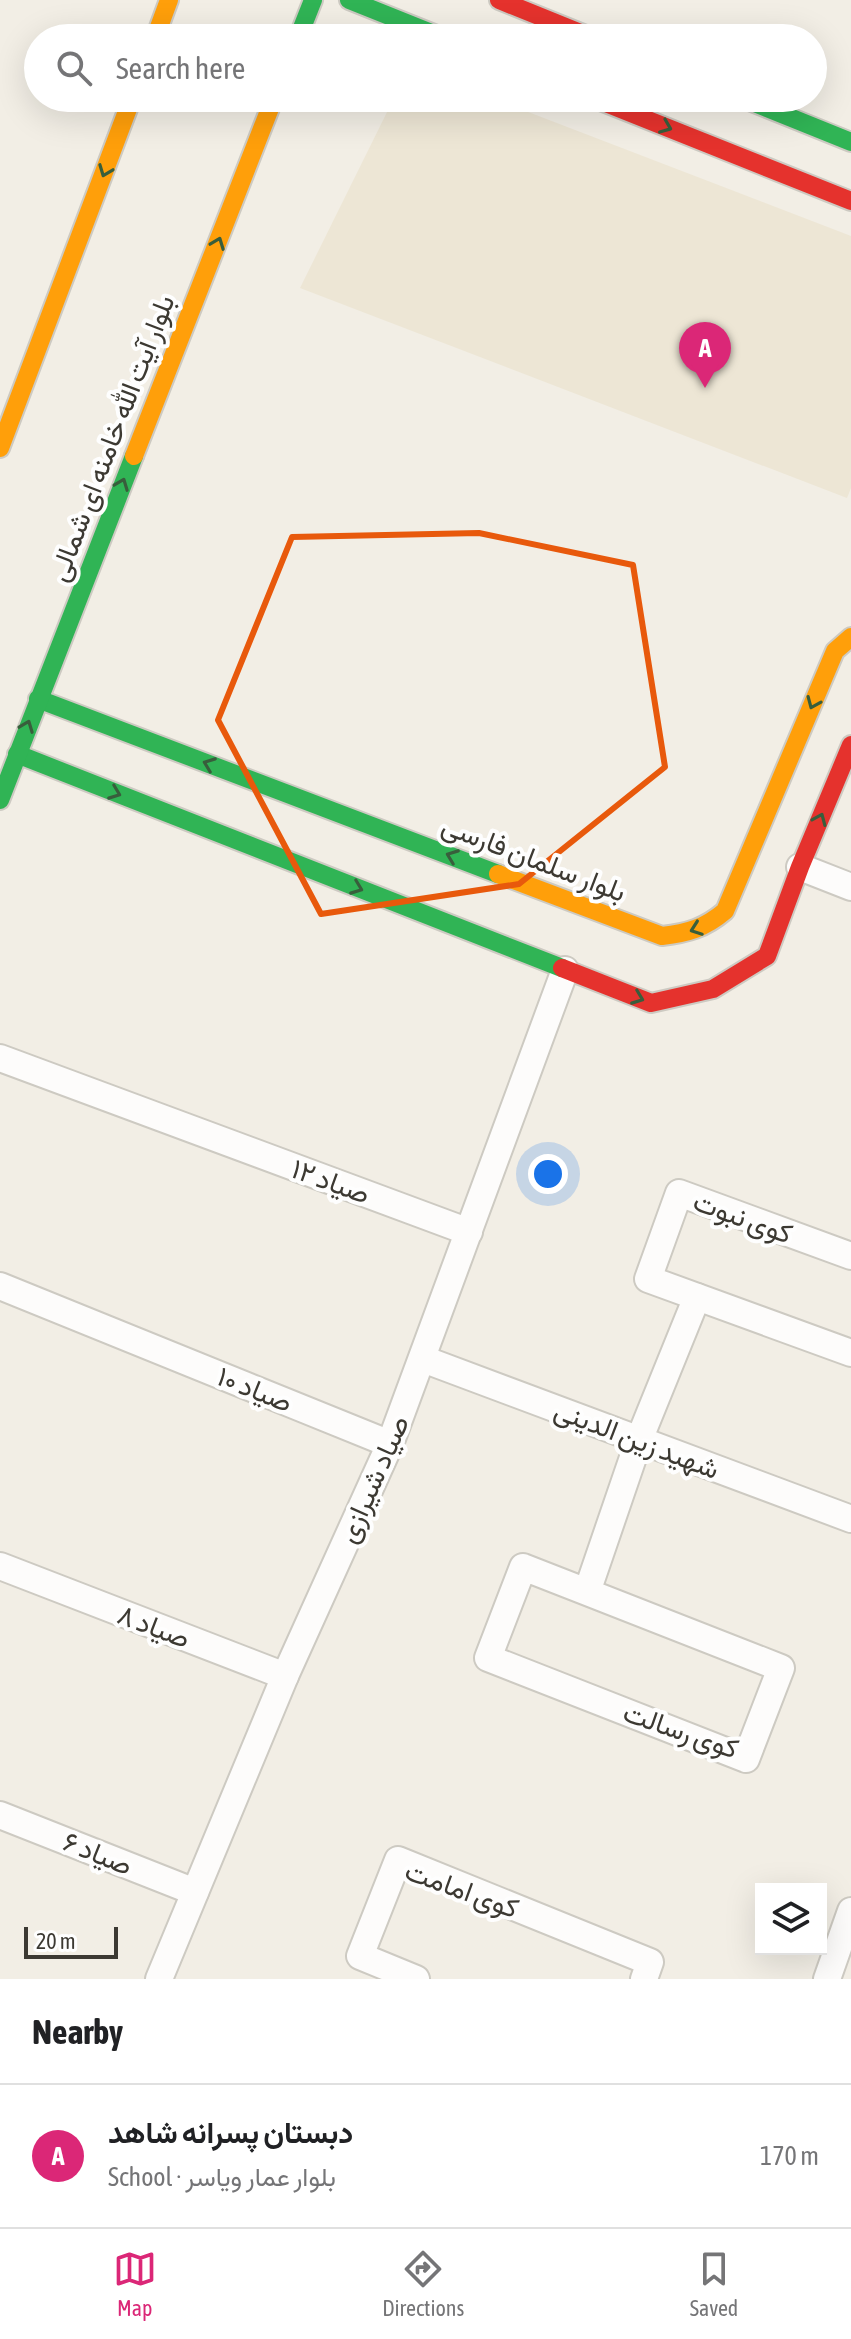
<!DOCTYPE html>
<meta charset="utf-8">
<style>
body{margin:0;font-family:"Asap Condensed",Vazirmatn,sans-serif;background:#f2f2f2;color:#202124}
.controls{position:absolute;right:24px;bottom:24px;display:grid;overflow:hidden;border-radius:0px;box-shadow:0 8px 32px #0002}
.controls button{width:72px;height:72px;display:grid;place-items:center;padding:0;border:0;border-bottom:2px solid #e0e0e0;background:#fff;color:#202124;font:40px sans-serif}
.scale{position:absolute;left:24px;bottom:20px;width:94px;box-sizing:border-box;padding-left:8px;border:4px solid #3c3932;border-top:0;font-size:22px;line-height:28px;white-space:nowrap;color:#3c3932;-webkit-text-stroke:6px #fefefe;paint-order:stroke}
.you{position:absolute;left:548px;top:1174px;width:28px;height:28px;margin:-20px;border:6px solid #fff;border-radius:50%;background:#1a73e8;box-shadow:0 0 0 12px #1a73e833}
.badge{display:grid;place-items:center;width:52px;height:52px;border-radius:50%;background:#db2777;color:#fff;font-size:26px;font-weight:700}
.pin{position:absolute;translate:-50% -66px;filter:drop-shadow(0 2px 4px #0008)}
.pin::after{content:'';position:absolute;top:42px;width:28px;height:24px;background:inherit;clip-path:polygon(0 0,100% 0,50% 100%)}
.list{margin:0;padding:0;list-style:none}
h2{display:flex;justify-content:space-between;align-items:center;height:104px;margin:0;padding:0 32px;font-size:34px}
h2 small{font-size:26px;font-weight:400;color:#757577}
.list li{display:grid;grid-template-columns:52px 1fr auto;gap:24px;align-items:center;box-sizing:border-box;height:144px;padding:0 32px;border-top:2px solid #e0e0e0}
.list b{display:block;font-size:30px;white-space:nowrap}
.list p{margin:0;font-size:26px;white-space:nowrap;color:#757577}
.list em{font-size:26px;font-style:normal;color:#757577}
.icon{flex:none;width:44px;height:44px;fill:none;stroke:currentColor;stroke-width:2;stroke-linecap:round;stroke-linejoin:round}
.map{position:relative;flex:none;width:851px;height:1979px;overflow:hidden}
.search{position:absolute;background:#fff;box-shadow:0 8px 32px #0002;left:24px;right:24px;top:24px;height:88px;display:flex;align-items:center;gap:20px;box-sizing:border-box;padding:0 28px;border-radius:44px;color:#757577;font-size:30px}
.sheet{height:248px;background:#fff}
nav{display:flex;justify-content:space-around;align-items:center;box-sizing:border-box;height:112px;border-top:2px solid #e0e0e0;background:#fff;font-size:22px;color:#757577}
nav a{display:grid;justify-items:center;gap:4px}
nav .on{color:#db2777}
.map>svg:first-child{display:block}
.built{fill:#ede6d5}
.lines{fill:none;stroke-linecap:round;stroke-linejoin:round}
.street-casing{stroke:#cdcac2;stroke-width:30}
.fast-casing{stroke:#cdcac2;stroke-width:22}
.slow-casing{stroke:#cdcac2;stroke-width:22}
.jam-casing{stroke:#cdcac2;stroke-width:22}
.street{stroke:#fdfcfb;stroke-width:26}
.fast{stroke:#30b455;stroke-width:18}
.slow{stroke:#ff9f0a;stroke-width:18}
.jam{stroke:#e5322d;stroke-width:18}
.oneway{stroke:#385e3c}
.marked{fill:none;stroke:#e8590c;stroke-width:6;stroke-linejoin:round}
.labels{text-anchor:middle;stroke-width:8;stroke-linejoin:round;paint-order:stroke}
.street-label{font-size:28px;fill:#3c3932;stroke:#fefefe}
</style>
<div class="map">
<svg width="851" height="1979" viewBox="0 0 851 1979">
<rect width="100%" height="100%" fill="#f2eee5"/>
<!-- built -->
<path class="built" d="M394,98h98l359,138v252l-4,10 -547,-210z"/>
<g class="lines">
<!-- street casing -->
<g class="street-casing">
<g id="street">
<path d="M800,867l51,20"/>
<path d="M0,1058l469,174"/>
<path d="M851,1256l-172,-63 -31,86 203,74"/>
<path d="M0,1286l390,158"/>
<path d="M423,1359l428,160"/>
<path d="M0,1566l285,110"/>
<path d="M587,1592l194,76 -35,91 -258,-101 35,-91 64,25 52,-152 58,-143"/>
<path d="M0,1815l195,77"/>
<path d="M159,1979l126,-303 105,-232 175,-474"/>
<path d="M416,1979l-56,-23 38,-96 252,102 -6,17"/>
<path d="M827,1979l24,-68"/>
</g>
</g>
<!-- fast casing -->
<g class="fast-casing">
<g id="fast">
<path d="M349,0l95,38"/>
<path d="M298,38l15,-38"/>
<path d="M742,98l109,44"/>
<path d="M38,699l460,175"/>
<path d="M17,754l545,214"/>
<path d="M0,800l134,-344"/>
</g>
</g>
<!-- slow casing -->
<g class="slow-casing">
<g id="slow">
<path d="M155,38l14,-38"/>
<path d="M0,448l132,-350"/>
<path d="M134,456l140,-358"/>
<path d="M498,874l164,62c26,-3 43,-8 63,-25l110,-260 16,-14"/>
</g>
</g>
<!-- jam casing -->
<g class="jam-casing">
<g id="jam">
<path d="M499,0l94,38"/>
<path d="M593,98l258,103"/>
<path d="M562,968l89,35 62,-14 54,-33 33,-89 51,-122"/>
</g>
</g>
<!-- street -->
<use href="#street" class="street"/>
<!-- fast -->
<use href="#fast" class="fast"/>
<!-- slow -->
<use href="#slow" class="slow"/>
<!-- jam -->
<use href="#jam" class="jam"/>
</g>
<!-- one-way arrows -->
<defs><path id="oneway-chevron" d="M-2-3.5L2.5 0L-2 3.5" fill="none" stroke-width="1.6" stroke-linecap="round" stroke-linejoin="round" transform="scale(2)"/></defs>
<g class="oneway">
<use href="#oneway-chevron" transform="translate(666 127) rotate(22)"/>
<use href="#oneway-chevron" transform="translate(105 171) rotate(111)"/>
<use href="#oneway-chevron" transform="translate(218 243) rotate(-69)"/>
<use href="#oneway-chevron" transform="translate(122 484) rotate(-69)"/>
<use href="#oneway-chevron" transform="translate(813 703) rotate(113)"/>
<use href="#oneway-chevron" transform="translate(27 726) rotate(-69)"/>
<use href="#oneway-chevron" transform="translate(209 764) rotate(-159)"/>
<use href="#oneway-chevron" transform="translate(115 793) rotate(21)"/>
<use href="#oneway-chevron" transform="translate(820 819) rotate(-67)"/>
<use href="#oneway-chevron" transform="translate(452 856) rotate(-159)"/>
<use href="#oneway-chevron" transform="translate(357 888) rotate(21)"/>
<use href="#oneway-chevron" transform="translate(696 929) rotate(160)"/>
<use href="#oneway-chevron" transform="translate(638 998) rotate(21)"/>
</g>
<!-- marked area -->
<path class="marked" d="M479,533l154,32 32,202 -146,117 -198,30 -103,-194 74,-183z"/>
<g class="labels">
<!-- street labels -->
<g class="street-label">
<text transform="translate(111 438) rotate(-69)" y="10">بلوار آیت الله خامنه ای شمالی</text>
<text transform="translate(534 858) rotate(21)" y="10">بلوار سلمان فارسی</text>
<text transform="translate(331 1181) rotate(20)" y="10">صیاد ۱۲</text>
<text transform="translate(743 1217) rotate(20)" y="10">کوی نبوت</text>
<text transform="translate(255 1389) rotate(22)" y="10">صیاد ۱۰</text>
<text transform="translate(637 1439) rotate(21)" y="10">شهید زین الدینی</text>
<text transform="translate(373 1479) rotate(-66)" y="10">صیاد شیرازی</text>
<text transform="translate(154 1626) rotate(21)" y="10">صیاد ۸</text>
<text transform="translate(681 1730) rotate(19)" y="10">کوی رسالت</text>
<text transform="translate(98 1853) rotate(22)" y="10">صیاد ۶</text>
<text transform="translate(462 1889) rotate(20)" y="10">کوی امامت</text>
</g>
</g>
</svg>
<div class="controls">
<button><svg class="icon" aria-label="layers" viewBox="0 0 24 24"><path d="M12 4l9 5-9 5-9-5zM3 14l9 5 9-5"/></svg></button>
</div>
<div class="scale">20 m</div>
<div class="you"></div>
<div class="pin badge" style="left:705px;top:388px">A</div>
<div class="search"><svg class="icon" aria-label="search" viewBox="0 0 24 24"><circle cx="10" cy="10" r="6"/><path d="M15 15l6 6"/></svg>Search here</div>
</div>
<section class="sheet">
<h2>Nearby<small></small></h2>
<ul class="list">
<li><span class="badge">A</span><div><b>دبستان پسرانه شاهد</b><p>School · بلوار عمار ویاسر</p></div><em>170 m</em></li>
</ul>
</section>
<nav>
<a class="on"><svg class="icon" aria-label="map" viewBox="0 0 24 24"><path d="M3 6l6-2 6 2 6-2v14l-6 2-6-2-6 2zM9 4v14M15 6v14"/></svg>Map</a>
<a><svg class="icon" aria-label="directions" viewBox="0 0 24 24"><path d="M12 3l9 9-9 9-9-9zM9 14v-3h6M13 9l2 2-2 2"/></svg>Directions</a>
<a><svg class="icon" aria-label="saved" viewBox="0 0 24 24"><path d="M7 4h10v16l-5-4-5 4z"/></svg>Saved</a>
</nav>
